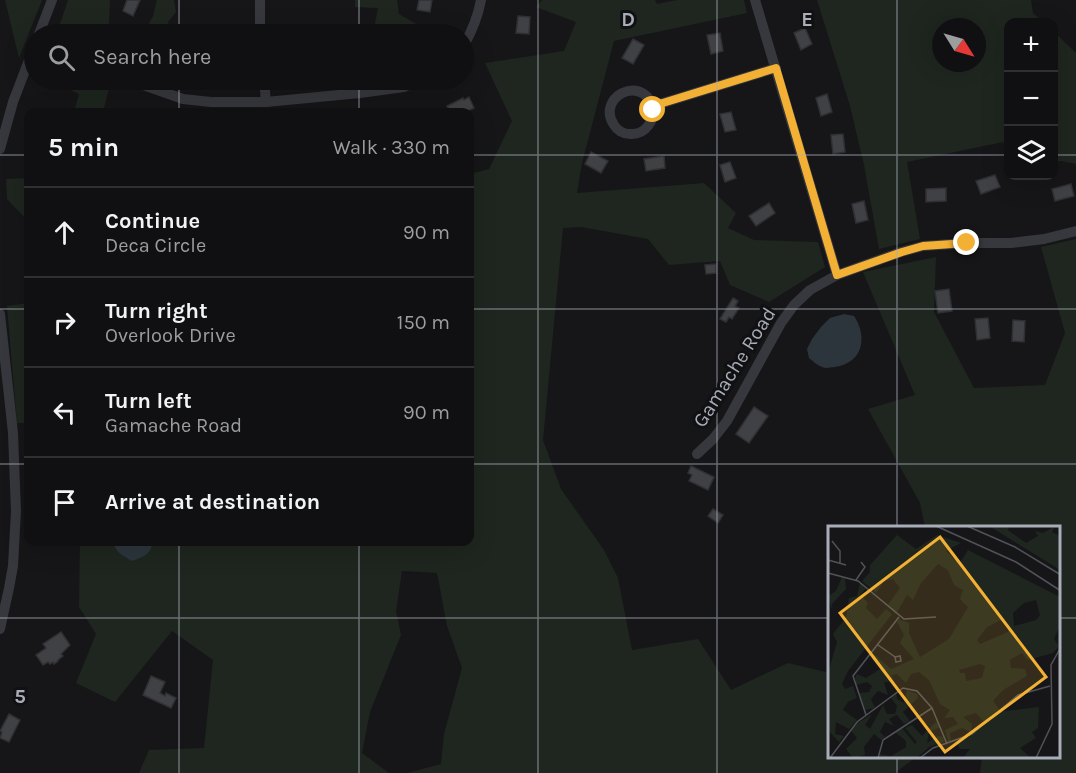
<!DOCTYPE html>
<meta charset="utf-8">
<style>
body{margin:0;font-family:Karla,sans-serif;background:#19191b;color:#f1f3f6}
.controls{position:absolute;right:18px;top:18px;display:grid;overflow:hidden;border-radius:12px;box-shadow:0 6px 24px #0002}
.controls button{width:54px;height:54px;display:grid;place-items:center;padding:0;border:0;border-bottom:2px solid #303032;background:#101012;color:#f1f3f6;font:30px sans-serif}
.compass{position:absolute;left:932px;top:18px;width:54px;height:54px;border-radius:50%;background:#101012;box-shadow:0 6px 24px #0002;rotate:127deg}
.stop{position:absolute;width:18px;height:18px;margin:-14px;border:4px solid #f2b134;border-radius:50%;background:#fff}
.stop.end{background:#f2b134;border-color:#fff;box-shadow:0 2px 6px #0008}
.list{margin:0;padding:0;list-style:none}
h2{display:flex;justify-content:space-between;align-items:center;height:78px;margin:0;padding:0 24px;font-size:26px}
h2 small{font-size:20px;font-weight:400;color:#9c9d9f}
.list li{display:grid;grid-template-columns:39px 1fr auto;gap:18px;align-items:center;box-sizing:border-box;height:90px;padding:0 24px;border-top:2px solid #303032}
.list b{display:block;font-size:22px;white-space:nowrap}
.list p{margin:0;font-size:20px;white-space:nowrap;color:#9c9d9f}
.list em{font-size:20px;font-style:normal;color:#9c9d9f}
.icon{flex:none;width:33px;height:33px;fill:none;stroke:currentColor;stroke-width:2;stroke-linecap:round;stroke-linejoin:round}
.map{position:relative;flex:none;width:1076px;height:773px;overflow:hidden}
.search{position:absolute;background:#101012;box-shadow:0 6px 24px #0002;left:24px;top:24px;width:450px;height:66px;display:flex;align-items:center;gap:15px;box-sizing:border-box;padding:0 21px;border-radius:33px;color:#9c9d9f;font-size:22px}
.panel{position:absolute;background:#101012;box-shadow:0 6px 24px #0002;left:24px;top:108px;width:450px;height:438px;border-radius:12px}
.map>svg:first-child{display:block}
.green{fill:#1e261f;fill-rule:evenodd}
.water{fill:#2c353c}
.building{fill:#404145;stroke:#303034;stroke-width:1.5}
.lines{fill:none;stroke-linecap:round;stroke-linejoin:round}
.minor{stroke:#37383d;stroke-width:10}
.route{stroke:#f2b134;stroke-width:8}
.grid{fill:none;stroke:#a8adb8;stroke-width:1.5;stroke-opacity:0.55}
.labels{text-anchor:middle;stroke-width:6;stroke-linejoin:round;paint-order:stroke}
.street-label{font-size:20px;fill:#a8adb8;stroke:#111113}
.inset-road{fill:none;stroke:#505258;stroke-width:1.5}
.view{fill:#f2b134;fill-opacity:0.15;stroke:#f2b134;stroke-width:3}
.inset-edge{fill:none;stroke:#a8adb8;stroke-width:3}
.grid-label{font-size:20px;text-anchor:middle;font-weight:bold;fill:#a8adb8;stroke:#111113;stroke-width:6;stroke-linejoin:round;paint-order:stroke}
</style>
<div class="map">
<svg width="1076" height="773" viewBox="0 0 1076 773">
<rect width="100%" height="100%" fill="#161618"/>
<!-- green -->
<g class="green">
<path d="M5,0h37l-23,58z"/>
<path d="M68,0h42l-1,23 -10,11h-38l-4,-1z"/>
<path d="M157,0h17l2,12 -8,10 5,12h-30l10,-18z"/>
<path d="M355,0h42l2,14 35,20h-61l5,-26 -23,-1z"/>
<path d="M542,0h113l2,4 20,-4h67l3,13 -133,28 -32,122 -5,30 127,-10 32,30 -8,15 26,12 64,2 7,25 -56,35 -39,-17 -10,-24 -51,4 -21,-26 -67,-12 -18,1 -20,212 18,49 43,61 14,28 14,72 66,-11 33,51 57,-27 42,10v83l90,1h-4l-21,16h-488l34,-9 3,-30 18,-66 -15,-42 -10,-53 -35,-2 -6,40 5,24 -31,77 -8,41 27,20h-250l10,-23 55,-2 9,-88 -41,-29 -57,71 -39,-19 20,-49 -17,-27 1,-65h390v-368l19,-5 23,-48 -27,-58 79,-12 12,-29 -40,-15z"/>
<path d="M817,0h214l2,13 10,9h-35v130l-5,-10 -96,20 13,77 -41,10 -15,-84 -14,-59zM941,27h36v36h-36z"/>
<path d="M1054,32l22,21v111l-14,-3 -8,1z"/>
<path d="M49,80h62l-8,32h-29l5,-18z"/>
<path d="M28,178v43l-21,-22 -1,-20z"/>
<path d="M1076,239v534h-96l2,-16 78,-1v-229h-135l-5,-24 -52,-94 47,-14 -52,-123 73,-15 -2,55 40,76 71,-3 20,-52 -24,-86z"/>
<path d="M28,303v120h-11l-10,-117z"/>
</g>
<!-- water -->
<g class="water">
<path d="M844,314l10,2c14,21 9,47 -19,51 -1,0 -8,1 -9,1 -7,-1 -12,-6 -17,-10l-2,-9 5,-10 9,-12 9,-9z"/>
<path d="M114,542h38c0,12 -9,15 -20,19 -8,-5 -18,-9 -18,-19z"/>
</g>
<!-- building -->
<g class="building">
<path d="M127,0h13l-7,16 -10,-5z"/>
<path d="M419,0h13l-2,12 -13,-2z"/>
<path d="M518,16l12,1 -1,17 -13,-1z"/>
<path d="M805,28l7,16 -11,6 -7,-17z"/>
<path d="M720,33l3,18 -12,3 -4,-19z"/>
<path d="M633,39l11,6 -11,19 -11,-6z"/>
<path d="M827,94l5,18 -11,4 -5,-18z"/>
<path d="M469,97l5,11 -7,3 1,1h-17l-4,-6 16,-8 1,2z"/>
<path d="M731,112l5,18 -11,2 -5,-18z"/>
<path d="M843,134l2,18 -12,2 -2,-19z"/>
<path d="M591,152l17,9 -7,12 -16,-9z"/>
<path d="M664,156l1,12 -19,3 -2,-12z"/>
<path d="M730,162l6,16 -11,4 -5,-17z"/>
<path d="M995,175l5,12 -19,7 -5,-13z"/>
<path d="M1071,184l3,12 -19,5 -3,-12z"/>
<path d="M946,188v13l-20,1v-13z"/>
<path d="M864,201l4,19 -12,3 -4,-19z"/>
<path d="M769,203l6,10 -19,13 -7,-10z"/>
<path d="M716,264v9l-10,1 -1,-9z"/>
<path d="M949,289l3,22 -14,2 -3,-22z"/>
<path d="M733,298l5,3 -3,5 4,2 -7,11 -3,-2 -3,5 -6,-3z"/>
<path d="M988,318l2,20 -13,2 -2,-21z"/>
<path d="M1013,320l12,1 -1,21 -12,-1z"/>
<path d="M754,407l14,9 -19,27 -13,-9z"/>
<path d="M691,466l23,11 -6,13 -19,-9 3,-6 -4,-2z"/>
<path d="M713,509l10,6 -5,8 -10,-7z"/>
<path d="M61,632l9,13 -9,9 2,2 -5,4v1l-4,3 -1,-2 -3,2 -2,-2 -5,3 -7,-10 10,-7 -3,-4z"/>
<path d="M151,676l14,6 -5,11 5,3 1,-3 10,5 -5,10 -28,-13z"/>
<path d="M9,714l11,6 -11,22 -9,-4 2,-6 -2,-1z"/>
</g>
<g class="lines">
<!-- minor -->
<g class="minor">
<path d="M755,0l82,275"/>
<path d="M39,34l13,-34"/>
<path d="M260,34v-34"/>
<path d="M464,45c8,-14 14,-29 17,-45"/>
<path d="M129,80l54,19 28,3h55l94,-9 44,-6 16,-7"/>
<path d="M264,80l2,22"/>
<path d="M653,106c2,14 -7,29 -23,28 -7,0 -13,-4 -16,-9 -18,-26 25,-52 39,-19l123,-38"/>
<path d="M0,149l13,-47 21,-55"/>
<path d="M0,314l13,119 3,78 -3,55 -4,22 -9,41"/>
<path d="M697,454l16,-15 14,-18 54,-98 13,-18 16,-15 27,-15 64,-23 22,-6 44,-3h44l33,-4 32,-8"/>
</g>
</g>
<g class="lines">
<!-- route -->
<path class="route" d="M653,110v-4l123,-38 61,207 65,-23 21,-6 44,-3"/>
</g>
<!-- grid -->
<path class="grid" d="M179,0v34M359,0v34M538,0v773M717,0v773M897,0v527M179,80v32M359,80v32M0,155h28M470,155h538M1054,155h22M0,309h28M470,309h606M0,464h28M470,464h606M179,542v231M359,542v231M0,618h830M1060,618h16M897,756v17"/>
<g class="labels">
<!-- street labels -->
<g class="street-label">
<text transform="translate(734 367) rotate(-58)" y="7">Gamache Road</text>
</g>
</g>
<!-- overview -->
<g transform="translate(828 526)">
<rect width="232" height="232" fill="#161618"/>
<path d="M161,0h21l-2,4 18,13 12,-7 -3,-5 8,2 12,-7 -3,6 8,4v34zM69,9l19,14 21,-14 24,8 -15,8 8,8 7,2 7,-11 92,47v29l-6,13 5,7 -6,7 -25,7 -6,-7 -12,7 1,8 14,1 2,7 -24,14 -10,11 6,8 -3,3 43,-5 -1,21 -6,4 4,6 -16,10 11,10h-68l7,-9h-10l-4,-7 13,-6 24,-22 -9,8 -8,-9 -13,4 9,7 -1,8 -9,-4 -12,5 1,8h-3l-3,-11 13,-6 -5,-7 -9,1 6,-8 -10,-6 -11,-24 -10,-8 -8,2 -5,9 -9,-9 -5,1 2,7h-10l4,13 -10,-4 -7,8 4,9 -10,2 -6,-17 10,-1 3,-6 -5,-4 -11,3 -1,-7 2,-4 9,4 14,-9 -9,-11 3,-4 17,15 23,-10 -14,-16 4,-8 -7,-13 2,-3 10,4v10l11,24 29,-18 19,-32 -8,-8 3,-9 -9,-5 -6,-15 -10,-6 -17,19 -8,17 -6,-5 -11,19 -9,-8 13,-18 -7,-9 -9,2 -8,12 -14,-12 8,-9v-7zM208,74l4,15 -4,5 -22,6 -1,-13 11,-10zM173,94l7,5v7l-28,12 -3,-4 10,-13zM152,138l5,2 -3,12 -16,3 -1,-8h-5l-1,-3zM14,51l3,1 1,11 -14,15v5l-4,-13 8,-5zM32,57l6,5 -5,7 7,8 -2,5 11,11 9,-10 6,5 -44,57 -6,13 3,5 8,-3 4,12 -9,4 -5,8 14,10 -8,9 -13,-7 -1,12 9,2 -5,6 -11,-12v-57l9,-31 -4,-8 13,-17 3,-19 8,-2zM79,164l10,4 1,4 -15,14 7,9 -6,3 -7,-9 -8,4 5,7 -9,-4 -5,10 5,5 -4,3 -7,-6 -10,13 1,8 -12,3 -7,-9 11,-11 -6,-7 5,-7 16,-10 -7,11 5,4 13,-24 4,9h8l2,-8 -6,-8 5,-6 1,7 7,4zM108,196l5,5 -12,5 -2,11 11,-7 5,1 1,5 -15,5 -12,11h-38v-4l12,2 15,-9v-6l-11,-9 7,-4 13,16 2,-2 -12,-14 7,-3 10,11z" fill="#1e261f" fill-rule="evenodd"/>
<path class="inset-road" d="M108,0l80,36 45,29M139,0l48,21 46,28M4,15l8,10v12M0,34l18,5M0,47l30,8 46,38 32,-2M28,54l9,-13 -4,-5M50,119l17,12 1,5 5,-1 -1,-5 -5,1M38,189l-13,-39 46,-59M2,232l27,-36 46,-34 14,3 15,17 15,36M50,232l5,-18 49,-32M92,232l13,-10 39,-14 46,-39 32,-9M208,232l16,-34 -1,-59 10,-18"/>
<path class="view" d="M112,11l106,140 -101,75 -105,-139z"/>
<rect width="232" height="232" class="inset-edge"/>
</g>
<g class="grid-label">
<text x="628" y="26">D</text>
<text x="807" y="26">E</text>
<text x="20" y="703">5</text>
</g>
</svg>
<div class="controls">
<button>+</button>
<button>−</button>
<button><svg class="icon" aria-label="layers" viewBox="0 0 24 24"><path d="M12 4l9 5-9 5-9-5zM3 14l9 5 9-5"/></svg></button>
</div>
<svg class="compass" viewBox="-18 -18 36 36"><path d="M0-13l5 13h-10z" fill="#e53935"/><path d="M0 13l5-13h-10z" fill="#9c9d9f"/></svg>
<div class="stop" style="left:653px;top:110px"></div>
<div class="stop end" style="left:967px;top:243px"></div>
<div class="search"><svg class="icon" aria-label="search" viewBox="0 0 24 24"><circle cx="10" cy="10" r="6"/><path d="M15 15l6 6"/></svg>Search here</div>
<section class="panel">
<h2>5 min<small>Walk · 330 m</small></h2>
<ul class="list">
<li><svg class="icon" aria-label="ahead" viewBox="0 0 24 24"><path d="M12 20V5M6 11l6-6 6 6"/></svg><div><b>Continue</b><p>Deca Circle</p></div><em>90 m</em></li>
<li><svg class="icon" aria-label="right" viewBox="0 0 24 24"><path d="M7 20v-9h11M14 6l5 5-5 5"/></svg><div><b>Turn right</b><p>Overlook Drive</p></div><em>150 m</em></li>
<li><svg class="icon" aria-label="left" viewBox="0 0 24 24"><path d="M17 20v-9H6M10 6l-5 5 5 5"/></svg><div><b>Turn left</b><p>Gamache Road</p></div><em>90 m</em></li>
<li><svg class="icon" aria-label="arrive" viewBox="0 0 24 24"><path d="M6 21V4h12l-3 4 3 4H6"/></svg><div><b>Arrive at destination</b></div></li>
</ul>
</section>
</div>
